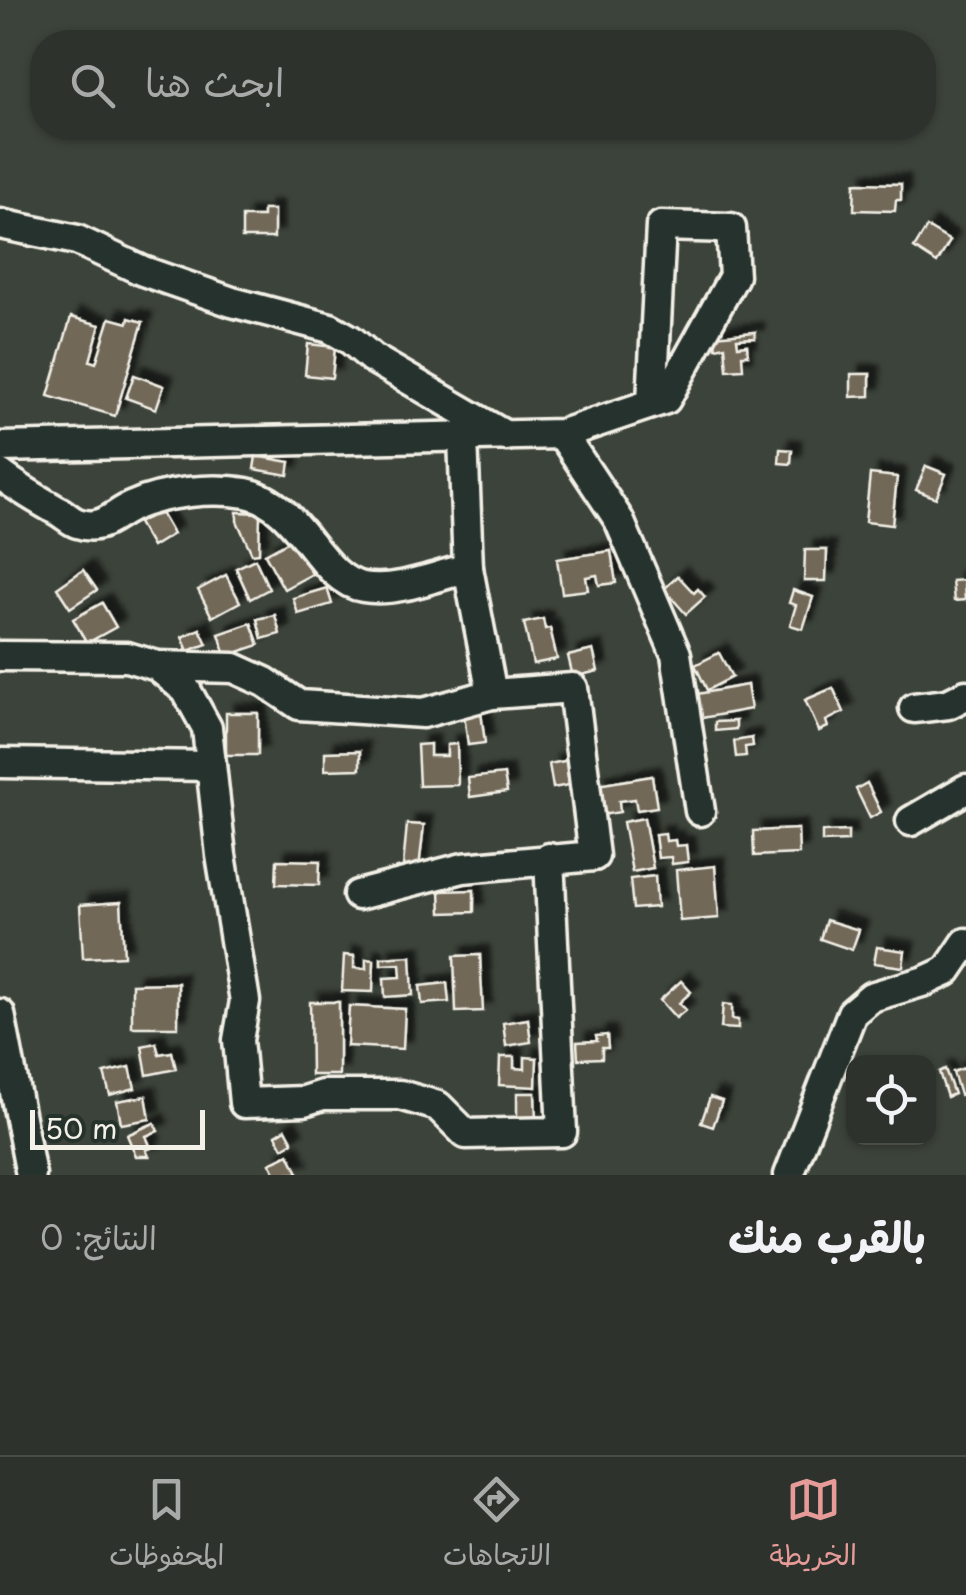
<!DOCTYPE html>
<html lang="ar">
<meta charset="utf-8">
<style>
body{margin:0;font-family:"Playpen Sans","Playpen Sans Arabic",sans-serif;background:#393e38;color:#f1f3f6;direction:rtl}
.controls{position:absolute;right:30px;bottom:30px;display:grid;overflow:hidden;border-radius:20px;box-shadow:0 2px 8px #0004}
.controls button{width:90px;height:90px;display:grid;place-items:center;padding:0;border:0;border-bottom:2px solid #484d48;background:#2d322c;color:#f1f3f6;font:50px sans-serif}
.scale{position:absolute;left:30px;bottom:25px;width:175px;box-sizing:border-box;padding-left:10px;border:5px solid #f4f1e8;border-top:0;font-size:28px;line-height:35px;white-space:nowrap;color:#f4f1e8;-webkit-text-stroke:8px #26332d;paint-order:stroke}
.list{margin:0;padding:0;list-style:none}
h2{display:flex;justify-content:space-between;align-items:center;height:130px;margin:0;padding:0 40px;font-size:42px}
h2 small{font-size:32px;font-weight:400;color:#a7aaa9}
.icon{flex:none;width:55px;height:55px;fill:none;stroke:currentColor;stroke-width:2;stroke-linecap:round;stroke-linejoin:round}
.map{position:relative;flex:none;width:966px;height:1175px;overflow:hidden;direction:ltr}
.search{position:absolute;background:#2d322c;box-shadow:0 2px 8px #0004;left:30px;right:30px;top:30px;height:110px;display:flex;align-items:center;gap:25px;box-sizing:border-box;padding:0 35px;border-radius:40px;color:#a7aaa9;font-size:38px}
.sheet{height:280px;background:#2d322c}
nav{display:flex;justify-content:space-around;align-items:center;box-sizing:border-box;height:140px;border-top:2px solid #484d48;background:#2d322c;font-size:28px;color:#a7aaa9}
nav a{display:grid;justify-items:center;gap:5px}
nav .on{color:#e69b98}
.map>svg:first-child{display:block}
.building{fill:#716859;stroke:#f4f1e8;stroke-width:2.5;filter:url(#shadow)}
.lines{fill:none;stroke-linecap:round;stroke-linejoin:round}
.street-casing{stroke:#f4f1e8;stroke-width:35}
.street{stroke:#26332d;stroke-width:28}
</style>
<div class="map">
<svg width="966" height="1175" viewBox="0 0 966 1175">
<defs>
<filter id="shadow"><feDropShadow dx="9" dy="-9" stdDeviation="2.5" flood-color="#0009"/></filter>
</defs>
<rect width="100%" height="100%" fill="#3c433a"/>
<filter id="ink" filterUnits="userSpaceOnUse"><feTurbulence type="fractalNoise" baseFrequency=".01" numOctaves="2"/><feDisplacementMap in="SourceGraphic" scale="20" xChannelSelector="R" yChannelSelector="G"/><feConvolveMatrix kernelMatrix="1 2 1 2 8 2 1 2 1" color-interpolation-filters="sRGB"/></filter>
<g filter="url(#ink)">
<!-- building -->
<g class="building">
<path d="M855,183l46,1v16h-5l-1,11 -41,-1z"/>
<path d="M263,210h11v28h-32v-21h21z"/>
<path d="M927,227l23,14 -13,22 -23,-15z"/>
<path d="M71,317l29,8 -10,36 6,2 14,-45 18,5 1,-5 14,4 -28,94 -67,-20z"/>
<path d="M755,332v6l-18,1 1,7 9,-1 1,10h-6l1,14 -16,1 -2,-24 -9,2 -2,-12z"/>
<path d="M308,344l27,3 -3,31 -27,-3z"/>
<path d="M851,374h19v22l-19,1z"/>
<path d="M134,375l30,11 -8,23 -30,-11z"/>
<path d="M780,449l12,1 -1,14 -12,-1z"/>
<path d="M256,456l34,6 -2,13 -34,-6z"/>
<path d="M926,466l20,8 -10,24 -20,-8z"/>
<path d="M870,474l27,3 -5,48 -27,-3z"/>
<path d="M159,510l14,24 -21,13 -14,-24z"/>
<path d="M237,512l23,1 -1,40 -7,1 -15,-33z"/>
<path d="M293,539l19,35 -28,15 -19,-35z"/>
<path d="M805,550h22l-1,31h-22z"/>
<path d="M611,551l5,32 -17,2 -2,-10 -11,2 2,13 -26,3 -5,-34z"/>
<path d="M255,559l14,30 -19,10 -14,-31z"/>
<path d="M83,570l14,20 -27,18 -13,-20z"/>
<path d="M226,575l14,27 -28,15 -14,-27z"/>
<path d="M678,576l16,17 4,-4 7,8 -19,17 -22,-25z"/>
<path d="M964,580l1,20 -11,1 -2,-20z"/>
<path d="M327,588l5,16 -34,10 -5,-16z"/>
<path d="M793,590l20,7 -10,32 -13,-4 6,-20 -7,-2z"/>
<path d="M102,603l14,24 -29,16 -14,-24z"/>
<path d="M275,615l5,19 -18,5 -5,-20z"/>
<path d="M543,619l2,10 5,-1 7,31 -24,5 -9,-41z"/>
<path d="M251,623l8,22 -33,11 -7,-22z"/>
<path d="M200,629l7,15 -19,7 -6,-14z"/>
<path d="M593,650l5,21 -25,6 -5,-21z"/>
<path d="M719,653l13,24 -25,13 -12,-25z"/>
<path d="M747,685l4,24 -49,9 -5,-24z"/>
<path d="M833,688l11,24 -18,9 2,6 -9,4 -14,-31z"/>
<path d="M481,712l4,31 -17,2 -4,-31z"/>
<rect x="226" y="713" width="32" height="42"/>
<path d="M736,721v8l-21,2v-9z"/>
<path d="M752,738l1,8 -8,1 1,9 -10,1 -2,-16z"/>
<path d="M430,744v12h17v-11l10,-1 1,41 -39,1 -2,-41z"/>
<path d="M360,751v18l-35,1v-18z"/>
<path d="M574,759l5,24 -26,5 -4,-24z"/>
<path d="M504,774l3,18 -37,5 -2,-19z"/>
<path d="M652,776l5,31 -20,3 -2,-11 -16,2 1,11 -18,3 -5,-30z"/>
<path d="M867,783l14,29 -11,6 -14,-29z"/>
<path d="M644,818l9,50 -21,4 -9,-50z"/>
<path d="M407,824l17,1 -5,43 -16,-1z"/>
<path d="M798,829l1,25 -45,2 -1,-25z"/>
<path d="M848,831v10l-26,1v-10z"/>
<path d="M665,834l1,7 9,-1 1,6 10,-1 2,17 -16,2 -1,-7 -13,1 -3,-23z"/>
<path d="M277,860l43,1 -1,24 -43,-1z"/>
<path d="M715,866l4,52 -39,3 -4,-51z"/>
<path d="M655,876l2,31 -24,2 -3,-30z"/>
<path d="M474,890v22l-33,1 -1,-22z"/>
<path d="M121,902l3,54 -41,2 -3,-53z"/>
<path d="M826,920l33,10 -7,20 -32,-11z"/>
<path d="M877,947l28,4 -2,16 -29,-4z"/>
<path d="M344,955l10,1v12l12,1v-10l8,1 -1,32 -31,-1z"/>
<path d="M480,955l3,56 -27,1 -2,-56z"/>
<path d="M411,956l2,39 -28,2 -1,-19 17,-1 -1,-13 -19,1v-7z"/>
<path d="M681,981l10,11 -12,11 7,7 -10,8 -16,-18z"/>
<path d="M178,983v44h-46v-43z"/>
<path d="M447,983l2,19 -27,2 -2,-18z"/>
<path d="M310,1002h29v73h-28z"/>
<path d="M723,1004l9,1v14l6,1v9l-17,-1z"/>
<path d="M349,1006l56,3 -2,40 -56,-3z"/>
<path d="M528,1019l3,23 -25,4 -3,-23z"/>
<path d="M607,1035l1,13h-6v10l-24,1 -1,-17 20,-1 -1,-5z"/>
<path d="M156,1043l3,11 13,-2 4,17 -29,6 -5,-29z"/>
<path d="M500,1057h14v11l11,1v-12l12,1 -1,29 -37,-2z"/>
<path d="M130,1067l5,21 -25,7 -6,-22z"/>
<path d="M964,1068l2,25 -6,2 -7,-23z"/>
<path d="M945,1069l9,25 -7,3 -8,-25z"/>
<path d="M517,1093h18l1,28h-19z"/>
<path d="M146,1096l4,23 -29,5 -4,-23z"/>
<path d="M710,1097l12,4 -9,26 -12,-4z"/>
<path d="M154,1123l4,8 -12,5 5,12 -5,2 3,6h-13l-9,-21z"/>
<path d="M286,1129l7,13 -10,6 -7,-13z"/>
<path d="M289,1154l9,19 -22,2 -6,-12z"/>
</g>
<g class="lines">
<!-- street casing -->
<g class="street-casing">
<g id="street">
<path d="M0,224l77,16 66,31 89,31 98,26 21,12 21,18 134,78"/>
<path d="M562,434l57,86 57,134 24,157"/>
<path d="M463,437l5,131 24,126"/>
<path d="M0,447l562,-13 104,-35 68,-123 -3,-48 -70,-2 -9,176"/>
<path d="M0,474c19,15 37,25 58,37 6,3 13,10 19,12 26,9 36,-9 56,-17 32,-14 79,-19 113,-13 54,10 73,87 117,94 33,6 73,-11 105,-19"/>
<path d="M0,656l127,1 30,9 29,24 21,38 14,127 24,146 -7,39 6,63 60,-2 19,-6h77l38,11 28,28 96,-2 -13,-274"/>
<path d="M157,666l77,2 31,14 34,23 124,8 69,-19 81,-6 21,168 -131,12 -105,27"/>
<path d="M914,708l34,-4 18,-9"/>
<path d="M0,763l211,3"/>
<path d="M911,821l55,-32"/>
<path d="M0,1014l31,161"/>
<path d="M789,1175l63,-162 19,-16 54,-16 22,-10 19,-28"/>
</g>
</g>
<!-- street -->
<use href="#street" class="street"/>
</g>
</g>
</svg>
<div class="controls">
<button><svg class="icon" aria-label="locate" viewBox="0 0 24 24"><circle cx="12" cy="12" r="6"/><path d="M12 2v4M12 18v4M2 12h4M18 12h4"/></svg></button>
</div>
<div class="scale">50 m</div>
<div class="search"><svg class="icon" aria-label="search" viewBox="0 0 24 24"><circle cx="10" cy="10" r="6"/><path d="M15 15l6 6"/></svg>ابحث هنا</div>
</div>
<section class="sheet">
<h2>بالقرب منك<small>النتائج: 0</small></h2>
<ul class="list">
</ul>
</section>
<nav>
<a class="on"><svg class="icon" aria-label="map" viewBox="0 0 24 24"><path d="M3 6l6-2 6 2 6-2v14l-6 2-6-2-6 2zM9 4v14M15 6v14"/></svg>الخريطة</a>
<a><svg class="icon" aria-label="directions" viewBox="0 0 24 24"><path d="M12 3l9 9-9 9-9-9zM9 14v-3h6M13 9l2 2-2 2"/></svg>الاتجاهات</a>
<a><svg class="icon" aria-label="saved" viewBox="0 0 24 24"><path d="M7 4h10v16l-5-4-5 4z"/></svg>المحفوظات</a>
</nav>
